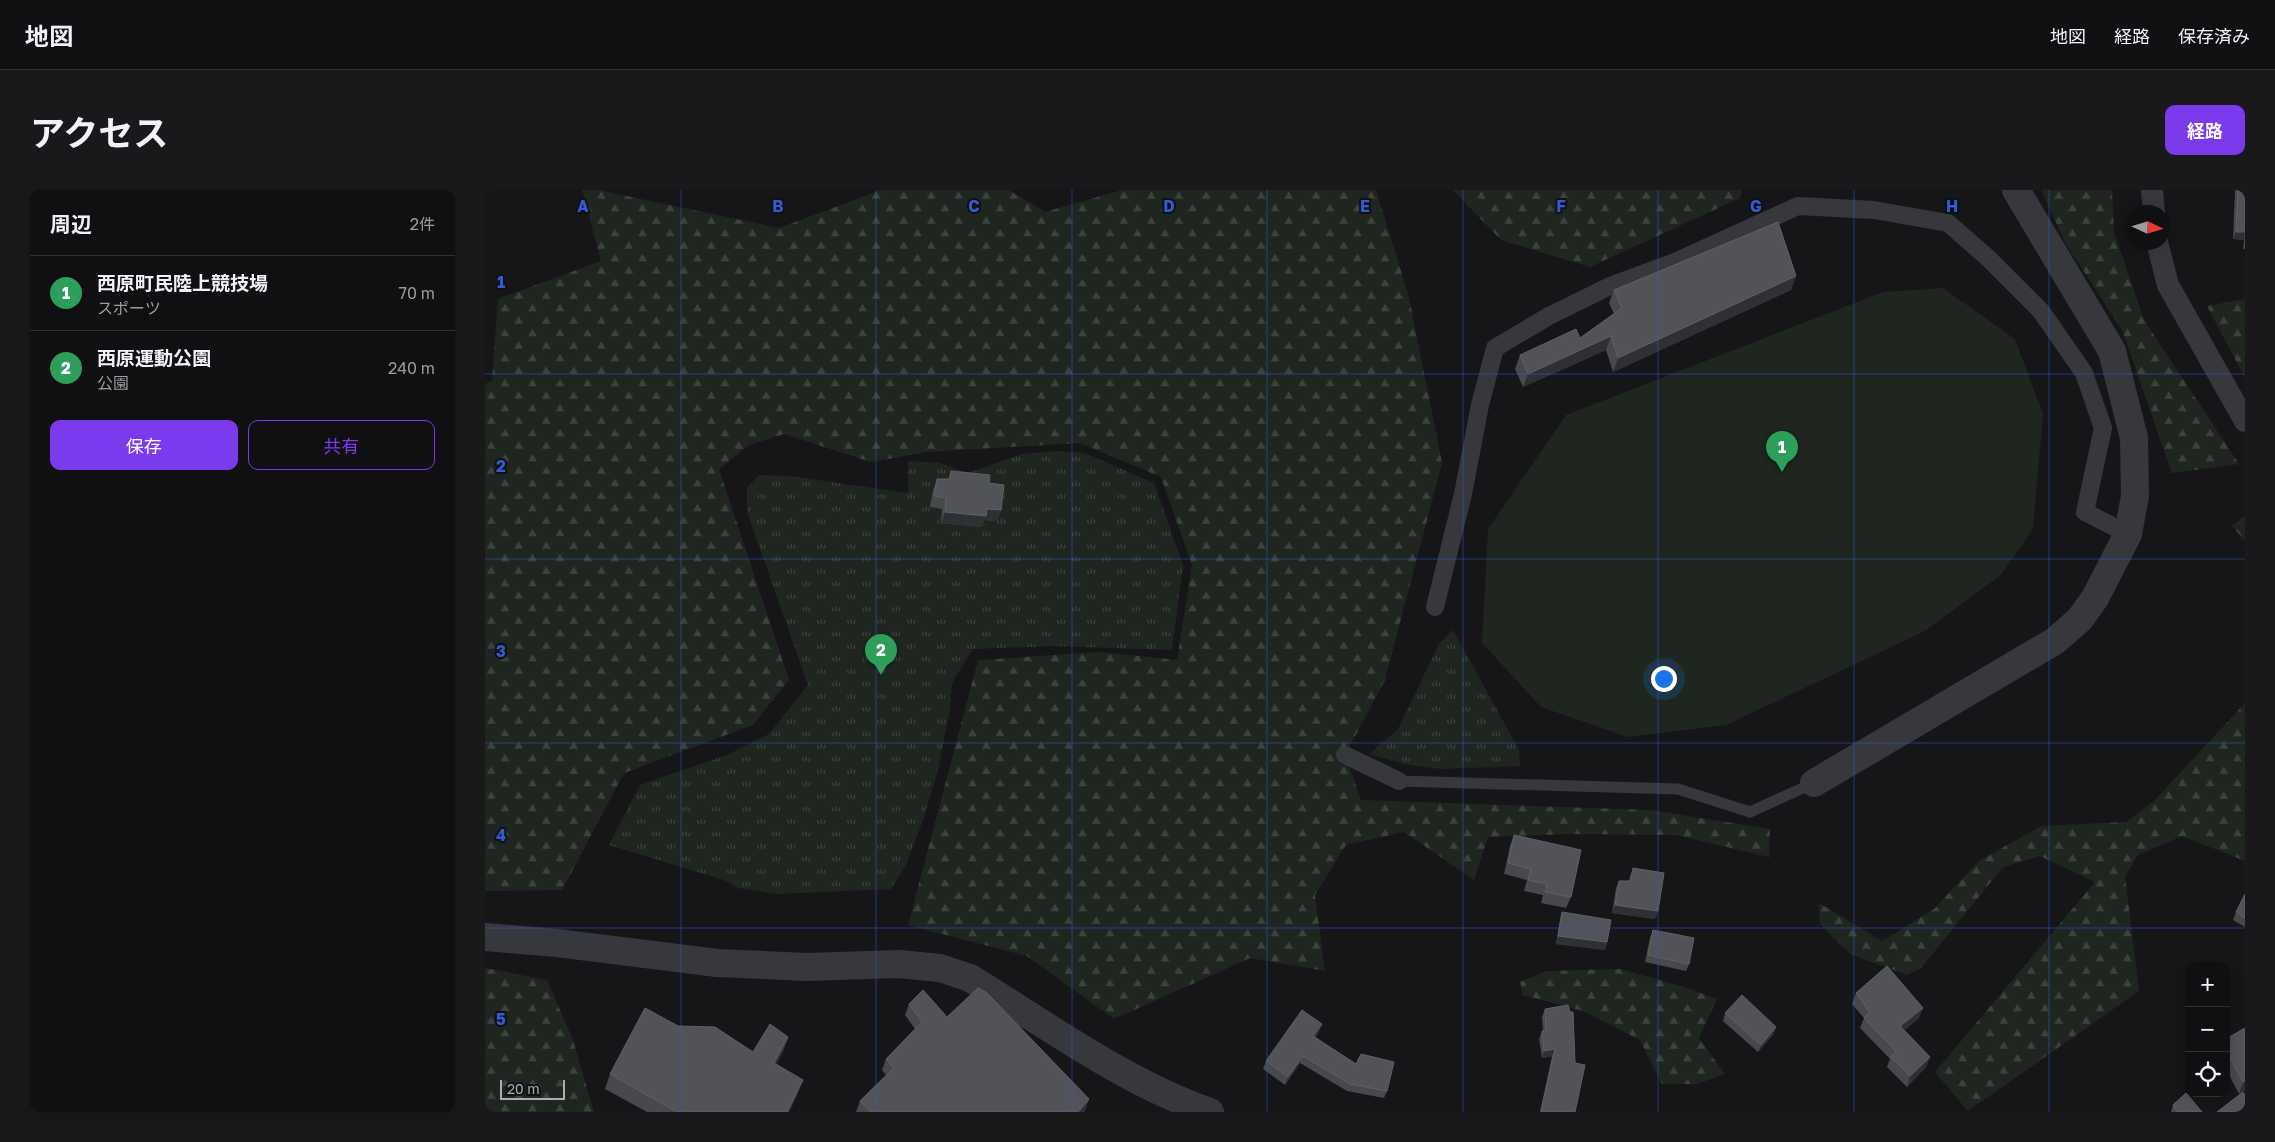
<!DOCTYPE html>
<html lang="ja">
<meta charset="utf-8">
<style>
body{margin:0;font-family:"Golos Text","Noto Sans JP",sans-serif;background:#19191b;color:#f1f3f6}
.controls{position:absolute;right:15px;bottom:15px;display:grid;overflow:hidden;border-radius:10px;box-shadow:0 2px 12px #0003}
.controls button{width:45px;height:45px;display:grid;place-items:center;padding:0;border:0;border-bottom:1px solid #303032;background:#101012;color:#f1f3f6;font:25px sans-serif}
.compass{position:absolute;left:1640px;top:15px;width:45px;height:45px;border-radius:50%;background:#101012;box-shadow:0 2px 12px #0003;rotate:94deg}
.scale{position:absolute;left:15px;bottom:12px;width:65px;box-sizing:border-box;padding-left:5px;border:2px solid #a8adb8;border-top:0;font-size:14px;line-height:18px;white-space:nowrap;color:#a8adb8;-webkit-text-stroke:4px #111113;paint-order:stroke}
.you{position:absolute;left:1178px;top:488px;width:18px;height:18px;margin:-12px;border:4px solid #fff;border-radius:50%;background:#1a73e8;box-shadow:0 0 0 8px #1a73e833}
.badge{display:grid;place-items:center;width:32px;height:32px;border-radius:50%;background:#7c3aed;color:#fff;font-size:16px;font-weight:700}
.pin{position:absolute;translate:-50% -41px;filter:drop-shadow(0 1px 2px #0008)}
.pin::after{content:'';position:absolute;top:26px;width:18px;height:15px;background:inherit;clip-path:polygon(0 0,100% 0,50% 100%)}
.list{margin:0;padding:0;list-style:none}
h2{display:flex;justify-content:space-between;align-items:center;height:65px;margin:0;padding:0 20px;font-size:21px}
h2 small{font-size:16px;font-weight:400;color:#9c9d9f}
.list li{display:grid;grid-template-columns:32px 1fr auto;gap:15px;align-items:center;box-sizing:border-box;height:75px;padding:0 20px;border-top:1px solid #303032}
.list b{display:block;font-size:19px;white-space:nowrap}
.list p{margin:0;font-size:16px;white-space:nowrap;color:#9c9d9f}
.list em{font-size:16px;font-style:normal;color:#9c9d9f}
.actions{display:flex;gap:10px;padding:15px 20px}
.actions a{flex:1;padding:11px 0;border:1px solid #7c3aed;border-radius:10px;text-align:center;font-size:18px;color:#7c3aed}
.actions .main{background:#7c3aed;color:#fff}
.icon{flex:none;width:28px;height:28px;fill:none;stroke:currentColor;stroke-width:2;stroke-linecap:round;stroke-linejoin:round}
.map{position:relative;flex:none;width:1760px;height:922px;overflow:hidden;border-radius:10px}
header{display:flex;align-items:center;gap:30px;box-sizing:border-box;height:70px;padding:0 25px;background:#101012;border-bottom:1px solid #303032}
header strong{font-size:24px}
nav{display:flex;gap:28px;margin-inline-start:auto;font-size:18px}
.intro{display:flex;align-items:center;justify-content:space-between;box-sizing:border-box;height:120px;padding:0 30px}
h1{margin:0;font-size:35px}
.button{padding:12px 22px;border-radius:10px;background:#7c3aed;color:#fff;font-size:18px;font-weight:700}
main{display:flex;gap:30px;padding:0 30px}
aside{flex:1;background:#101012;border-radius:10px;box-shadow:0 2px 12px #0003}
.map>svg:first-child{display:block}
.grass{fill:url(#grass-tufts)}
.forest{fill:url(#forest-firs)}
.garden{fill:#1e261f}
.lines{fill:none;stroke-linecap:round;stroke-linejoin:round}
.service{stroke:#37383d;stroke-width:11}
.pedestrian{stroke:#37383d;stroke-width:18}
.minor{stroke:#37383d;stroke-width:22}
.tertiary{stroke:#37383d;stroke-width:28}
.wall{fill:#47494d}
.shaded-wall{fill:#2f3033}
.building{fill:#525359;stroke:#5f6168}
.grid{fill:none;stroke:#325cd3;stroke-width:1;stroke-opacity:0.55}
.grid-label{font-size:16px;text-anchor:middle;font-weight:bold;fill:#325cd3;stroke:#111113;stroke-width:4;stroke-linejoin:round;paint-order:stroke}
</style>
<header>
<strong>地図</strong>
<nav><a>地図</a><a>経路</a><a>保存済み</a></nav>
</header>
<div class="intro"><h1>アクセス</h1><a class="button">経路</a></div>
<main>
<aside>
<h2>周辺<small>2件</small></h2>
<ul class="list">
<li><span class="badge" style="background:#2e9e5b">1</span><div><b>西原町民陸上競技場</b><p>スポーツ</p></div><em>70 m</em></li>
<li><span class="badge" style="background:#2e9e5b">2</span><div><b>西原運動公園</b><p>公園</p></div><em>240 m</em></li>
</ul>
<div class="actions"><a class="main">保存</a><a>共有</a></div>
</aside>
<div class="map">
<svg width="1760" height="922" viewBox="0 0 1760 922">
<defs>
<pattern id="grass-tufts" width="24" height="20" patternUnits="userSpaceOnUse" patternTransform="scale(1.25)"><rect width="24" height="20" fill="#1e261f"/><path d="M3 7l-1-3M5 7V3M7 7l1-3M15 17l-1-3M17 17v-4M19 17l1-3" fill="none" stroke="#3c433d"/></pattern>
<pattern id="forest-firs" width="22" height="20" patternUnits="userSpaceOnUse" patternTransform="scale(1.25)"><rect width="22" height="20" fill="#1e261f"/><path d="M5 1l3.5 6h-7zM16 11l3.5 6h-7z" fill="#3c433d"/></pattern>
</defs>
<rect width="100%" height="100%" fill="#161618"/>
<!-- grass -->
<g class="grass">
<path d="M573,261l27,2 69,30 29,82 -11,85 -119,-4 -80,3 -21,34 -2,27 -12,60 -15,50 -17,45 -15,24 -115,5 -38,-6 -14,-8 -115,-35 31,-60 87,-30 42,-21 39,-49 -61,-173v-24l12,-13 31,1 118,17v-32l32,2 28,10 54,-19z"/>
<path d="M968,440l66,120 1,16 -80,3 -36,-5 -35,-10 29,-25 41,-85z"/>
</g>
<!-- forest -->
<g class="forest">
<path d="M97,0h16l181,38 102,-38h128l36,22 77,-22h254l33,107 33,166 -57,217 -40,75 16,45 289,10 120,19 -1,28 -93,-22 -108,-1 -80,3 -14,43 -70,-48 -58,13 -31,50 10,76 -75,-13 -136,61 -87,-63 -119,-31 70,-265 122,-8 77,8 15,-95 -31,-88 -81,-34 -154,9 -55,10 -87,-28 -35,11 -30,24 70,211 -36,45 -129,48 -62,117 -77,1v-507l7,-4 6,-81 103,-38z"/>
<path d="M968,0h289l-2,8 -150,69 -89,-27z"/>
<path d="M1556,0h71l2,42 30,88 95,144 -67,9 -50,-143 -56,-86z"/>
<path d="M1760,109v79l-38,-72z"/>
<path d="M1760,326v25l-13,-15z"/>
<path d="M1760,513v158l-63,-25 -44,19 -13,21 14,115 -171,120 -33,-39 160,-190 -55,-26 -37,11 -82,101 -14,7 -57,-21 -30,-30 -1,-21 63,38 52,-32 45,-48 62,-35 85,-4 28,-21z"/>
<path d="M0,778l62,12 26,60 21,72h-109z"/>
<path d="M1135,779l58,16 39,14 -18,39 26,36 -28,10h-35l-22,-44 -57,-29 -60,-16 -3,-13 27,-11z"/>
</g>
<!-- garden -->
<path class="garden" d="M1458,98l72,51 28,75 -10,115 -32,46 -78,57 -197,93 -98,12 -87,-30 -59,-64 6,-114 78,-114 317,-123z"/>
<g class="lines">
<!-- service -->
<path class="service" d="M914,591l279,8 72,23 64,-29"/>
<!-- pedestrian -->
<g class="pedestrian">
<path d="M950,417l28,-113 17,-89 15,-57 54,-32 61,-30 65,-24 123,-56 76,4 74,13 40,35 53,53 43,62 19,55 -18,84 43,22"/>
<path d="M860,565l54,26"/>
</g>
<!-- minor -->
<g class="minor">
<path d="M1667,0l2,22"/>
<path d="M1672,52l11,43 77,136"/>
</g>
<!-- tertiary -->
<g class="tertiary">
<path d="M1329,593l241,-142 25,-22 15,-21 33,-64 7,-38 -1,-58 -22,-87 -96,-161"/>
<path d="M0,747l72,6 160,20 90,4 92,-3 41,4 30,10c77,47 154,104 240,134"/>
</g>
</g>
<!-- wall -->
<g class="wall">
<path d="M1750,0h10v59h-2l1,-9 -11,-1z"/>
<path d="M1311,86l-5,14 -178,82 -7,-22 -83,37 -8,-18 5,-14 60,-17 34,-24 -5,-11 5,-13z"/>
<path d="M466,281l38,12 12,27 -4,11 -13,-1 -2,7 -41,-4 1,-14 -12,-2 3,-17 4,-11h11z"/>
<path d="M1029,645l57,62 -5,11 -25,-5 2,-8 -19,-4 3,-11 -23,-6 6,-28z"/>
<path d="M1148,678l25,43 -3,8 -43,-6 4,-25 3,-7h10l1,-5z"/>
<path d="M1760,704v33l-12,-7 3,-8z"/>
<path d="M1077,722l45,30 -2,8 -49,-6 4,-24z"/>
<path d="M1168,740l36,34 -3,7 -41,-9 5,-24z"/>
<path d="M1371,803l63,25 -15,12 26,27 -4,10 -19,20 -20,-20 3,-8 -30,-31 4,-10 -12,-14z"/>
<path d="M424,814l38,13 142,82 -4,11 -1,2h-228l4,-11 26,-26 -4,-5 4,-11 29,-30 -10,-14z"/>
<path d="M1060,819l30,103h-35l12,-56 -10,2 -3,-19 3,-8h1l-1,-14z"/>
<path d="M1240,823l51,14 -3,8 -15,17 -35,-31z"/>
<path d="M1760,838v62l-6,4 -13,-25v-30z"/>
<path d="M834,842l-4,6 72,53 -3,7 -37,-7 -47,-28 -15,22 -22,-16 3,-8z"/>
<path d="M303,847l-5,15 -7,12 21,31 -8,17h-142l-42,-23 5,-15 143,-22z"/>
<path d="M1688,915l29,7h-31z"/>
</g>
<!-- shaded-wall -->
<g class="shaded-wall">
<path d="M1751,42h9l-1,8 -11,-1z"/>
<path d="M1311,86l-5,14 -178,82 5,-14z"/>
<path d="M1126,146l-5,14 -83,37 5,-13z"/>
<path d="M502,319l14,1 -4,11 -13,-1 -2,7 -41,-4 4,-11z"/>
<path d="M1130,715l43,6 -3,8 -43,-6z"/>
<path d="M1073,746l49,6 -2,8 -49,-6z"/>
<path d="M1438,818l-4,10 -23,19 4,-11z"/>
<path d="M837,834l-3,8 -9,12 3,-8z"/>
<path d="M1291,837l-3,8 -15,17 3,-7z"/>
<path d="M303,847l-5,15 -15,25 6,-14z"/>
<path d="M1070,859l-3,7 -10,2 2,-7z"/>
<path d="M818,866l-3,7 -15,22 3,-8z"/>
<path d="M1445,867l-4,10 -19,20 3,-11z"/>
<path d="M318,890l-6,15 -8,17h-2z"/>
<path d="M1760,891v9l-6,4 4,-12z"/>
<path d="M604,909l-4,11 -1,2h-6z"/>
</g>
<!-- building -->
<g class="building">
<path d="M1753,0h7v42h-9z"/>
<path d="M1293,32l18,54 -178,82 -7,-22 -83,38 -8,-19 56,-26 4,9 42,-30 -8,-18z"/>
<path d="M466,281l39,4 -1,8 15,2 -3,25 -14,-1 -1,7 -41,-4 1,-14 -12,-2 3,-17h13z"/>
<path d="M1029,645l67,15 -10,47 -26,-5 2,-8 -19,-4 3,-11 -23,-6z"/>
<path d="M1148,678l31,5 -6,38 -43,-6 4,-24h12z"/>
<path d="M1760,704v24l-9,-6z"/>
<path d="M1077,722l49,8 -4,22 -49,-6z"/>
<path d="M1168,740l41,8 -5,26 -41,-9z"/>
<path d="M1402,776l36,42 -23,18 30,31 -20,19 -19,-19 5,-6 -32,-33 6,-6 -14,-19z"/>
<path d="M493,798l9,5 102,106 -11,13h-207l-11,-11 34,-33 -8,-9 36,-37 -13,-18 14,-14 24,27z"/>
<path d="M1257,805l34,32 -15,18 -36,-32z"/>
<path d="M1083,815l2,7h3l2,51 10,2 -10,47h-30l-4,-1 14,-62 -11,2 -2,-20h4l-1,-22z"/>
<path d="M160,818l33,18 37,1 38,25 17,-28 18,13 -14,26 29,17 -16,32h-110l-67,-38z"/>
<path d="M817,820l20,14 -9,12 43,28 5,-10 33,8 -7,29 -37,-7 -47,-28 -15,21 -22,-16z"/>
<path d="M1760,838v53l-2,1 -17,-32v-11z"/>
<path d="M1758,902l2,3v17h-28z"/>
<path d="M1701,903l16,19h-26l1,-1 -4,-6z"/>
</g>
<!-- grid -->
<path class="grid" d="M196,0v922M391,0v922M587,0v922M782,0v922M978,0v922M1173,0v922M1369,0v922M1564,0v922M0,184h1760M0,369h1760M0,553h1760M0,738h1760"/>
<g class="grid-label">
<text x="98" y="22">A</text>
<text x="293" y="22">B</text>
<text x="489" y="22">C</text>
<text x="684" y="22">D</text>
<text x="880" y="22">E</text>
<text x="1076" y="22">F</text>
<text x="1271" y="22">G</text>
<text x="1467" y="22">H</text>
<text x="16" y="98">1</text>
<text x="16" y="282">2</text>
<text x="16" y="467">3</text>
<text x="16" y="651">4</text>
<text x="16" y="835">5</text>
</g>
</svg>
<div class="controls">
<button>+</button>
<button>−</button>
<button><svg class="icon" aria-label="locate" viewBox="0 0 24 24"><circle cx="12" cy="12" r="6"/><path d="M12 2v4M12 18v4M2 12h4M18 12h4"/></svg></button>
</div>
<svg class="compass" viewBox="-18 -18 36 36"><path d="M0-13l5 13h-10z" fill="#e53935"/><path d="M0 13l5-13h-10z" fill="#9c9d9f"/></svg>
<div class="scale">20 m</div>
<div class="you"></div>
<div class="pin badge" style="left:1297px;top:282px;background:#2e9e5b">1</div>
<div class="pin badge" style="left:396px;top:485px;background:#2e9e5b">2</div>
</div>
</main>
